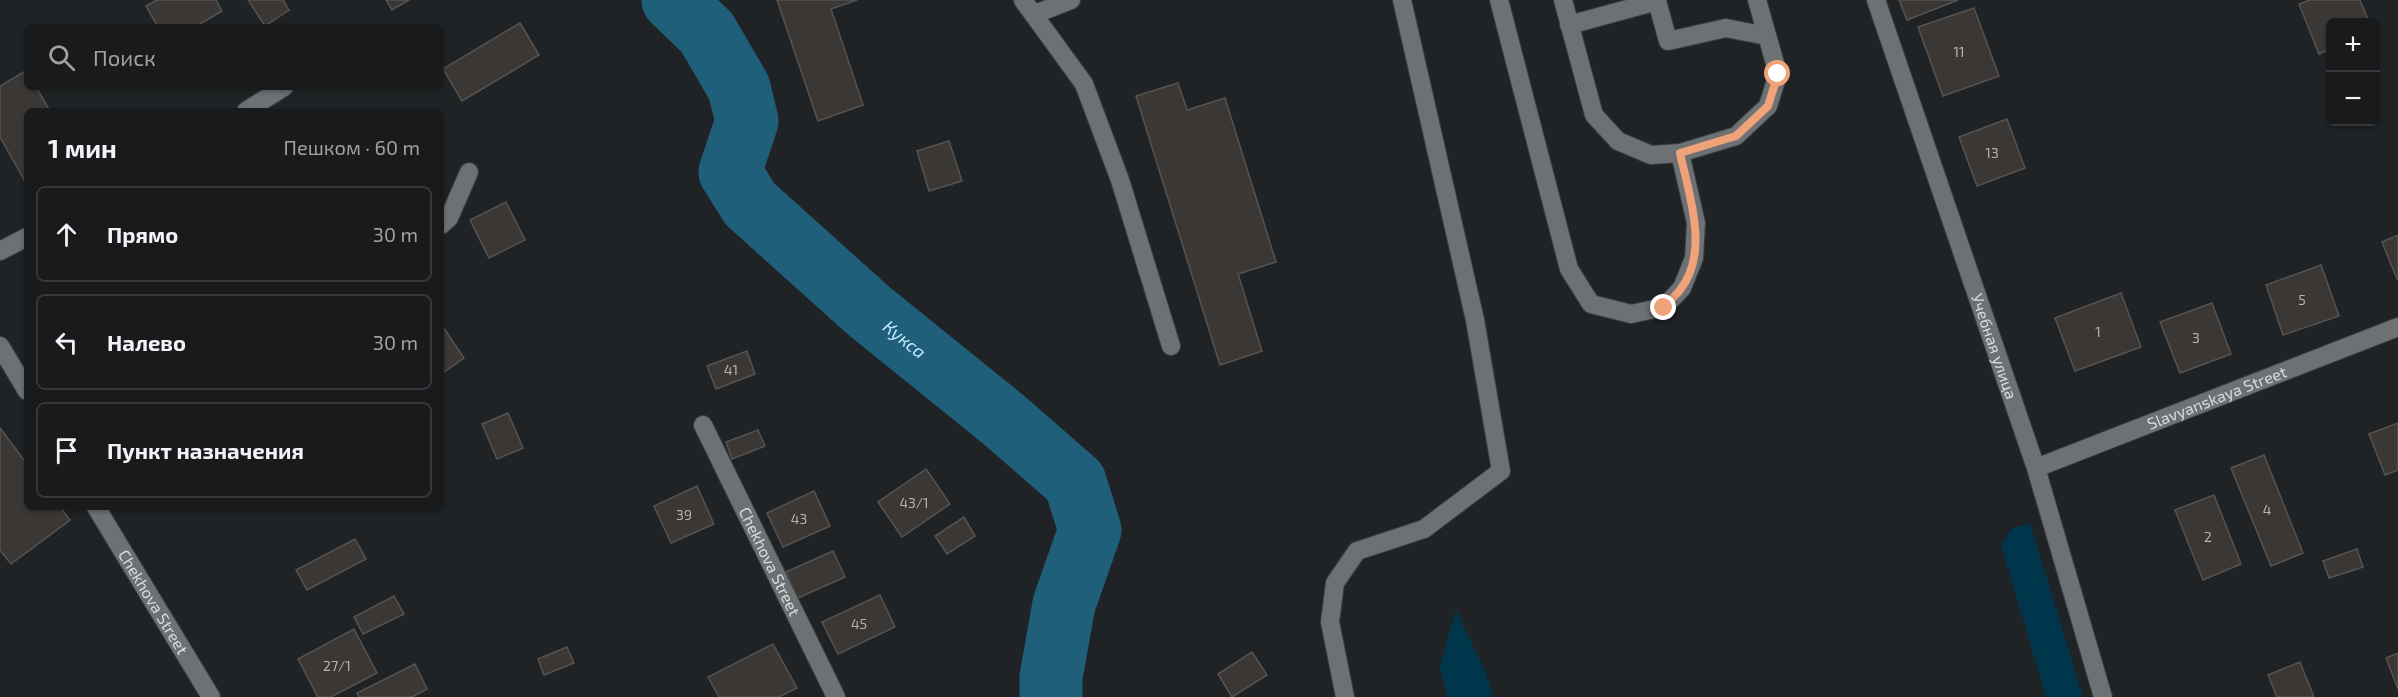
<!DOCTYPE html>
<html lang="ru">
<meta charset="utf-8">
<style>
body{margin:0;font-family:"Exo 2",sans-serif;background:#212325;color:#f1f3f6}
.controls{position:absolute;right:18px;top:18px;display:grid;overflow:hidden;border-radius:9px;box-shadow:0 2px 4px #0004}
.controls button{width:54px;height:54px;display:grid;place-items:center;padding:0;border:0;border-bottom:2px solid #36383b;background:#181a1c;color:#f1f3f6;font:30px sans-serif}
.stop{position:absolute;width:18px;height:18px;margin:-14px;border:4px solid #f0a279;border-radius:50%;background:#fff}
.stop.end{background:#f0a279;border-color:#fff;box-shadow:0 2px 6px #0008}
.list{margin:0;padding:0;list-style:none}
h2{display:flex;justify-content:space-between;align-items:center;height:78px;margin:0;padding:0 24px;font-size:26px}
h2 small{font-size:20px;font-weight:400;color:#9fa1a3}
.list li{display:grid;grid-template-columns:39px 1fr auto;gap:18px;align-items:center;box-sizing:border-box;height:96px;margin:0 12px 12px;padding:0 12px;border:2px solid #36383b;border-radius:9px}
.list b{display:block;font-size:22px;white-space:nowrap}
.list em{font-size:20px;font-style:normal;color:#9fa1a3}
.icon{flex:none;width:33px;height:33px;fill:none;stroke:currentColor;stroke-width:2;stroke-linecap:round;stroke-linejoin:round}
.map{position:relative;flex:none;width:2398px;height:697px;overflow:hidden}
.search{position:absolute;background:#181a1c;box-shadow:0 2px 4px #0004;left:24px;top:24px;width:420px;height:66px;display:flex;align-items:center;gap:15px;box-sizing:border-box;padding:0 21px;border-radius:9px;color:#9fa1a3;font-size:22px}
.panel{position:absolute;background:#181a1c;box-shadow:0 2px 4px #0004;left:24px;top:108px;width:420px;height:402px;border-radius:9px}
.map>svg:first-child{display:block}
.green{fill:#00364b}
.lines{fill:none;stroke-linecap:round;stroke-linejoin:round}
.river{stroke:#205f7a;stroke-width:63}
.building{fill:#3a3735;stroke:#565351;stroke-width:1.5}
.minor-casing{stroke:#3c3e40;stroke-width:20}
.minor{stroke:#6d7173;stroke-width:18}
.route{stroke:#f0a279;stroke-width:8}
.labels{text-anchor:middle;stroke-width:4.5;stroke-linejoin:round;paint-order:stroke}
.number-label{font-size:14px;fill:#b2b3b3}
.street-label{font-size:16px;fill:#dadcdd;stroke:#0b0c0d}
.water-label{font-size:18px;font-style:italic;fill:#c0e8fc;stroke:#0b0c0d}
</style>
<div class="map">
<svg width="2398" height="697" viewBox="0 0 2398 697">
<rect width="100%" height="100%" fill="#202325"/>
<!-- green -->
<g class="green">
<path d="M2030,523l53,174h-37l-45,-152 11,-17z"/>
<path d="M1456,610l30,63 7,24h-46l-7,-31z"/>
</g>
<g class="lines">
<!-- river -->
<path class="river" id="s1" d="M673,0l34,33 32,55 8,33 -17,51 20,32 119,107 135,109 71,62 15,48 -26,74 -13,73v20"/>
</g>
<!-- building -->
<g class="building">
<path d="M157,0h59l6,11 -27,16h-37l-12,-21z"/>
<path d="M248,0h35l6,10 -24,16z"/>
<path d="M386,0h23l-17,10z"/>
<path d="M777,0h80l-26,9 32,96 -45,16z"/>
<path d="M1899,0h59l-51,20z"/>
<path d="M2310,0h50l9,22h-39v27l-11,5 -20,-50z"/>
<path d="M1974,8l25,68 -56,20 -25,-69z"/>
<path d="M520,23l19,32 -77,46 -19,-32z"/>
<path d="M27,70v17h9l14,24h-23v74l-27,-48v-51z"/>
<path d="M1178,83l9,27 38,-12 51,164 -38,12 24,77 -42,14 -84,-269z"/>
<path d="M2007,119l18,49 -48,18 -18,-49z"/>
<path d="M949,141l13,40 -33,10 -12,-40z"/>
<path d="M506,202l19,38 -36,18 -19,-38z"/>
<path d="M2398,235v44h-1l-15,-37z"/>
<path d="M2321,265l18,51 -56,19 -17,-50z"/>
<path d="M2121,293l20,54 -66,24 -20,-53z"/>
<path d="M2212,303l19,51 -51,19 -20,-51z"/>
<path d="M441,324l23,34 -23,16z"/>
<path d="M747,351l8,23 -39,15 -9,-23z"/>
<path d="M508,413l15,35 -26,11 -15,-35z"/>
<path d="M2398,423v47l-13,5 -16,-41z"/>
<path d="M0,428l27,36v43h33l10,13 -59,44 -11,-14z"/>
<path d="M758,430l7,16 -33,13 -6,-17z"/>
<path d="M2264,455l39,98 -32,13 -40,-98z"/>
<path d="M926,469l24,35 -48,33 -24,-35z"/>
<path d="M697,486l17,38 -43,19 -17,-37z"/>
<path d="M814,491l16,35 -47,21 -16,-34z"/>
<path d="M2214,495l27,69 -38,16 -28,-70z"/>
<path d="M964,517l11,19 -28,18 -12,-18z"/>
<path d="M355,539l11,20 -59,31 -11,-20z"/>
<path d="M2357,549l6,18 -34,11 -6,-17z"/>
<path d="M833,551l12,26 -47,21 -12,-26z"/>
<path d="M880,595l15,32 -57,27 -16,-32z"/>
<path d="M394,596l10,18 -41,20 -9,-17z"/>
<path d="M354,629l23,44 -46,24h-13l-20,-38z"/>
<path d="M773,644l24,44 -18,9h-60l-11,-20z"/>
<path d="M567,647l7,16 -30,12 -6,-16z"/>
<path d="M1252,652l15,23 -35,22 -14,-23z"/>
<path d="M2398,653v36l-12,-31z"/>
<path d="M2300,662l14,35h-37l-9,-22z"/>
<path d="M415,664l12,25 -15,8h-53l-2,-4z"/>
</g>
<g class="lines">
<!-- minor casing -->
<g class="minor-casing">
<g id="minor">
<path d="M1023,0l61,84 36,96 51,166"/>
<path d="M1499,0l70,269 22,35 40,10 33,-7 18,-19 12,-30 2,-35 -16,-70"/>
<path d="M1563,0l31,115 24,26 33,14 29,-2 56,-17 32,-30 10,-32 -21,-74"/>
<path id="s2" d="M1876,0l160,468 67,229"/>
<path d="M1035,14l36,-14"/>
<path d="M1569,25l88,-24 11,40 58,-13 41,8"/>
<path d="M246,111l38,-24"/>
<path d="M441,225l8,-7 20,-46"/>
<path d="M0,251l27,-14"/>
<path d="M0,346l27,45"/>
<path id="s3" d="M703,425l133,272"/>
<path id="s4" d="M2036,468l362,-141"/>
<path id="s5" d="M96,507l115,190"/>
<path d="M1345,697l-15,-75 5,-39 22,-32 67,-22 77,-58 -26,-151 -73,-320"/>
</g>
</g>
<!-- minor -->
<use href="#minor" class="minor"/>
</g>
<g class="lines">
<!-- route -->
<path class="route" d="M1664,308c5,-6 11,-12 16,-18 30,-38 9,-95 0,-137l56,-17 32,-30 10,-32"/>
</g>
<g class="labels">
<!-- number labels -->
<g class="number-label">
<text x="1959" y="57">11</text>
<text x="1992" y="158">13</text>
<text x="2302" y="305">5</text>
<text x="2098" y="337">1</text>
<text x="2196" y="343">3</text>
<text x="731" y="375">41</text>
<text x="914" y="508">43/1</text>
<text x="2267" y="515">4</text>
<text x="684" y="520">39</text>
<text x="799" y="524">43</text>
<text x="2208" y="542">2</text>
<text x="859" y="629">45</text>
<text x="337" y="671">27/1</text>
</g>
<!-- street labels -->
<g class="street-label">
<text dy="6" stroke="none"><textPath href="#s2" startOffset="366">Учебная улица</textPath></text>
<text dy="6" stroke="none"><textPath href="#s4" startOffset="194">Slavyanskaya Street</textPath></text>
<text dy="6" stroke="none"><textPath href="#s3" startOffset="152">Chekhova Street</textPath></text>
<text dy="6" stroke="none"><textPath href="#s5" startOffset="111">Chekhova Street</textPath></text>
</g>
<!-- water labels -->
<g class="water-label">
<text dy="6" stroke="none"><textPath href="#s1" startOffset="442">Кукса</textPath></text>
</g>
</g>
</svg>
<div class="controls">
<button>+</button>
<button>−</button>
</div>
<div class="stop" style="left:1778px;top:74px"></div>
<div class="stop end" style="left:1664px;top:308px"></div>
<div class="search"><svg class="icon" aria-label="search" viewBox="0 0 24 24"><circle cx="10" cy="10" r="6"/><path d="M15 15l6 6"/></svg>Поиск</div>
<section class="panel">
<h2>1 мин<small>Пешком · 60 m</small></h2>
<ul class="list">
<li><svg class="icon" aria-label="ahead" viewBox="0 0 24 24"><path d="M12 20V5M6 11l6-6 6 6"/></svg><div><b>Прямо</b></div><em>30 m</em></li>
<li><svg class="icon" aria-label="left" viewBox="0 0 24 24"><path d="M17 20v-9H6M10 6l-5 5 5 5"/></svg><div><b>Налево</b></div><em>30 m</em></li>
<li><svg class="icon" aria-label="arrive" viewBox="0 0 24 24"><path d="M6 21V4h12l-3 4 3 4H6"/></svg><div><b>Пункт назначения</b></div></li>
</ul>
</section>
</div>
